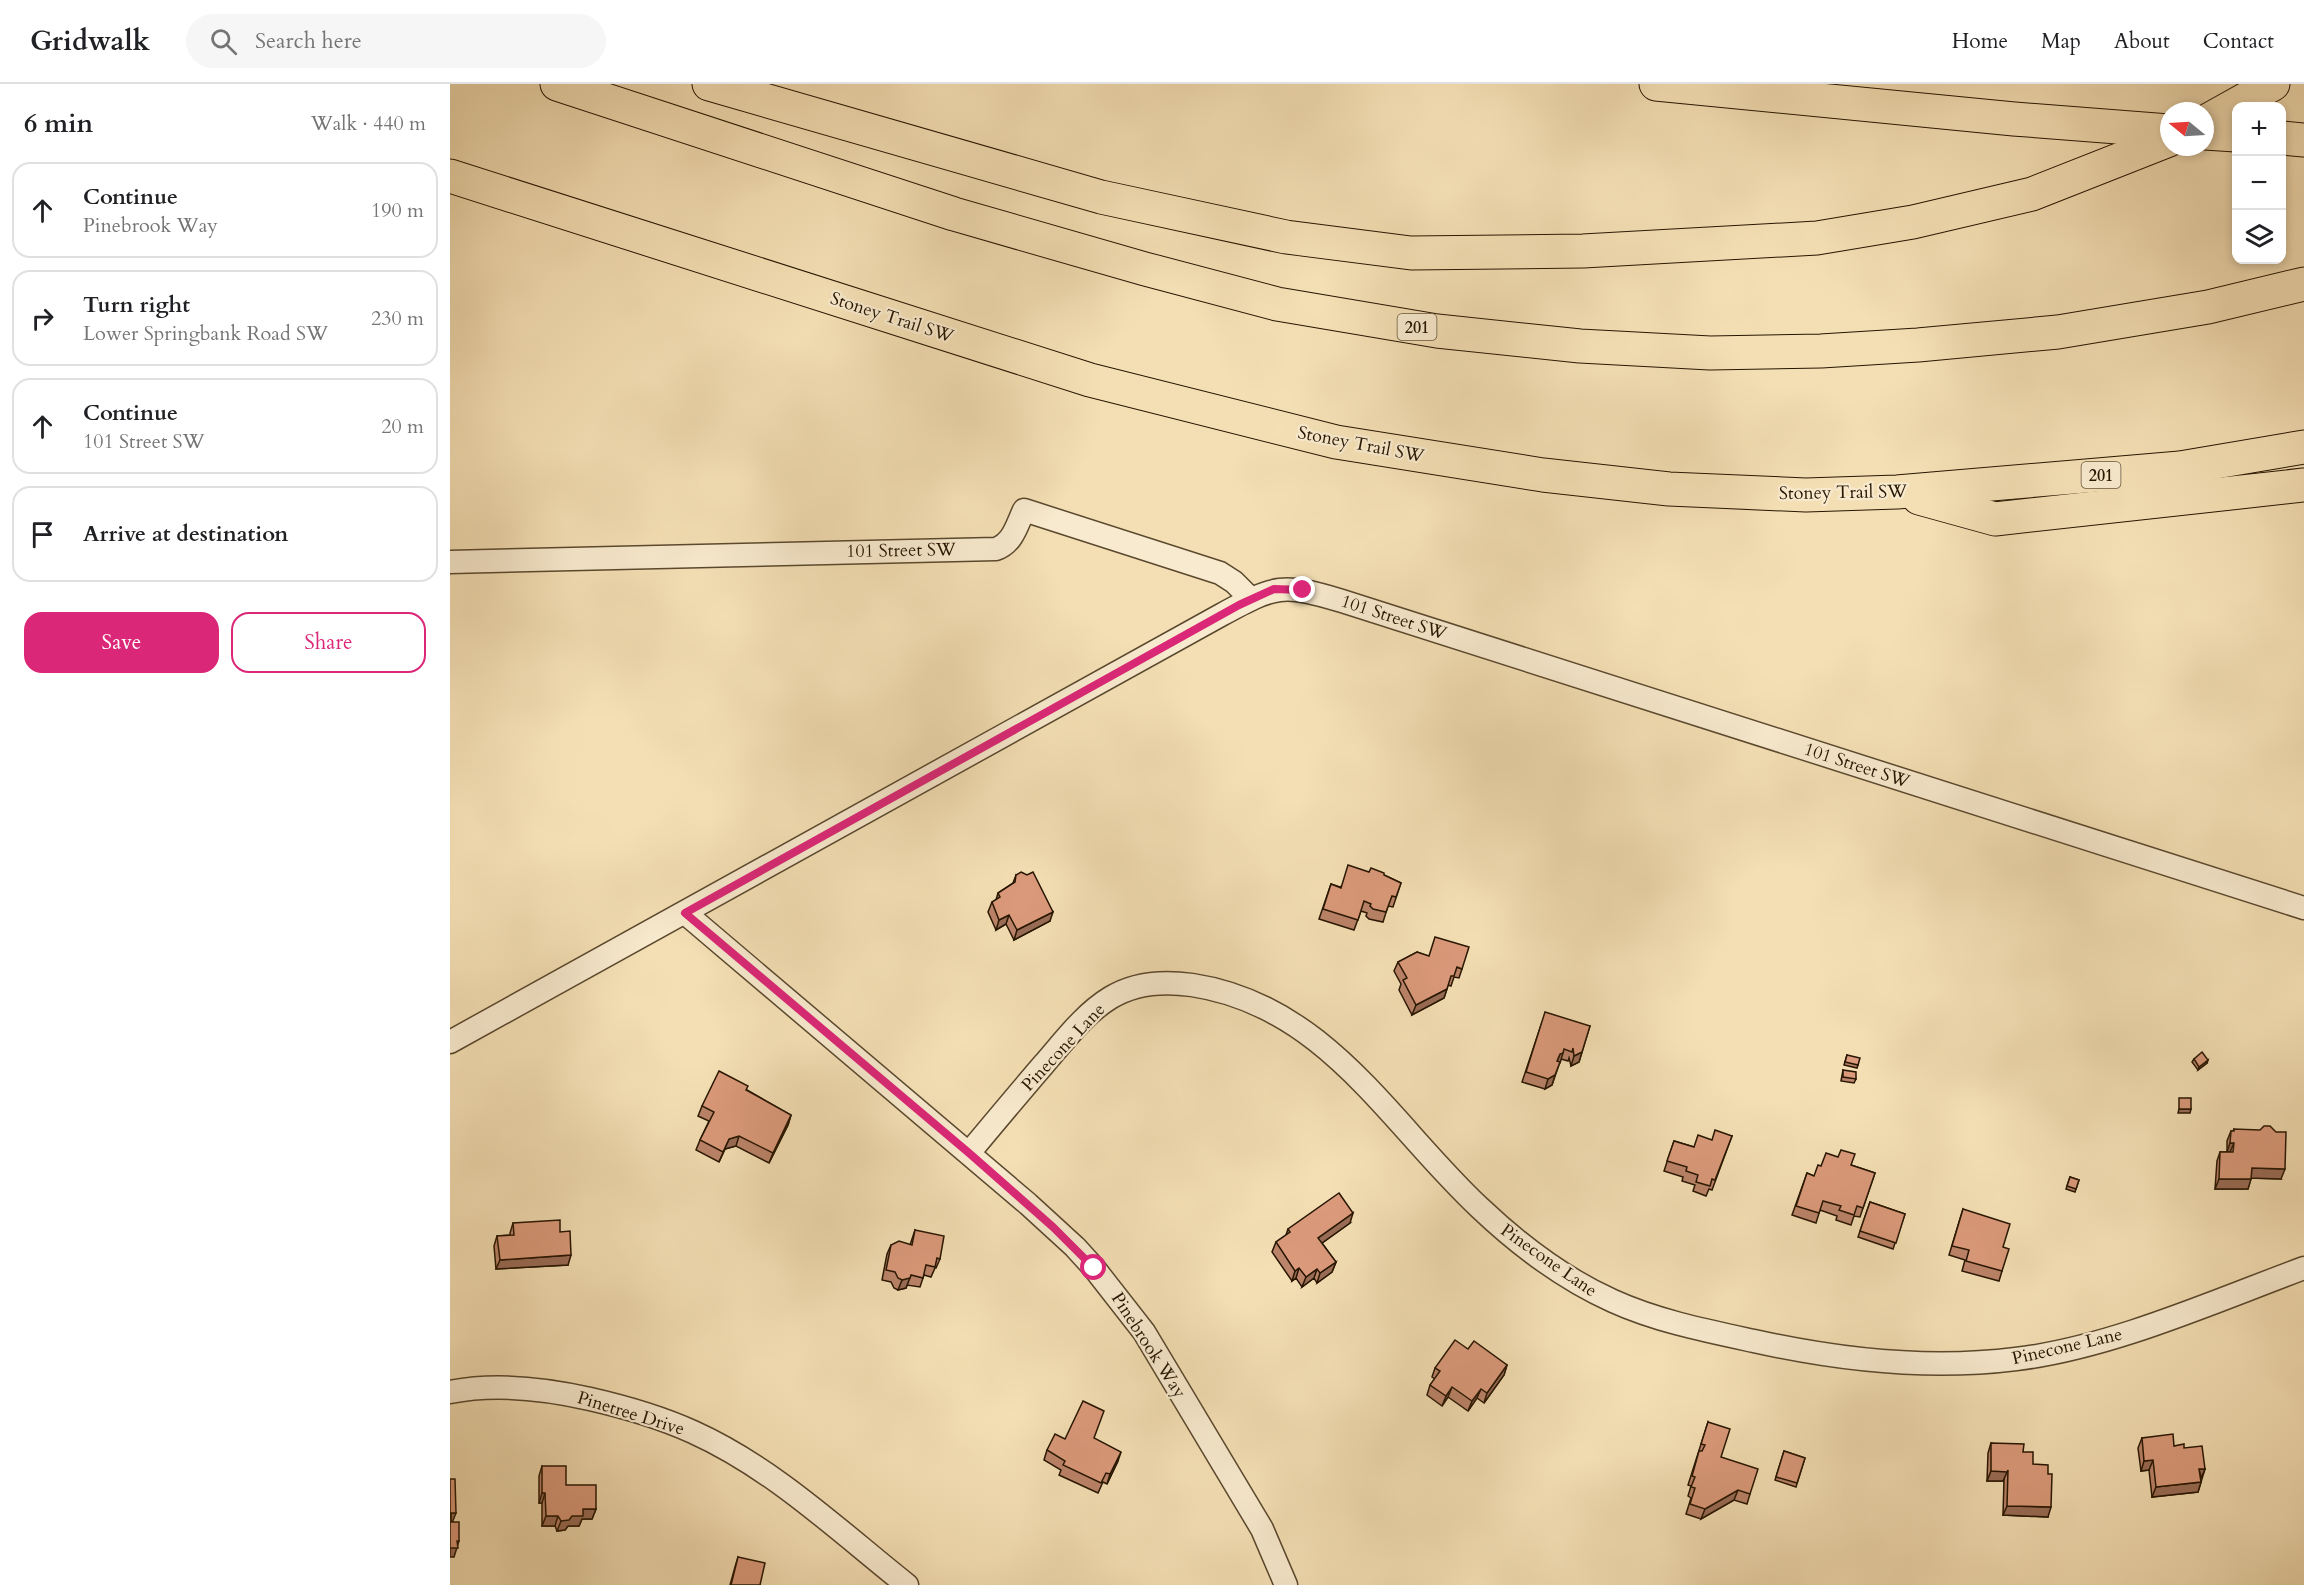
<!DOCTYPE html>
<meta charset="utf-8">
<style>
body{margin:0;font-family:Cardo,serif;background:#f6f6f6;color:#202124}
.controls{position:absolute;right:18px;top:18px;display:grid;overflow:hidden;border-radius:12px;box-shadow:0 3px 9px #0003}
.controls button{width:54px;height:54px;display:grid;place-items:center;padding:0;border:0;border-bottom:2px solid #e0e0e0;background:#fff;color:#202124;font:30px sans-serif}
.compass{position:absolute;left:1710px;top:18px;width:54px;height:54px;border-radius:50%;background:#fff;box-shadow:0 3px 9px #0003;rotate:288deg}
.stop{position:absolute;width:18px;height:18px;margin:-14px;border:4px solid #db2777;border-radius:50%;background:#fff}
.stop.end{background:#db2777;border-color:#fff;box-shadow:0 2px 6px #0008}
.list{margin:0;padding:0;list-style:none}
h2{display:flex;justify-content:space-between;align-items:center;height:78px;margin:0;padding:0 24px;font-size:26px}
h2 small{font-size:20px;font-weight:400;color:#757577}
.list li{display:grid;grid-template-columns:39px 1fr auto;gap:18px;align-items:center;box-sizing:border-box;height:96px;margin:0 12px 12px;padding:0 12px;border:2px solid #e0e0e0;border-radius:18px}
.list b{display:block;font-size:22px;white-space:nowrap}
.list p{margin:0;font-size:20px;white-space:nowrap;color:#757577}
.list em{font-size:20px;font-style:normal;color:#757577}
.actions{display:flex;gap:12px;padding:18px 24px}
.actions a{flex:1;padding:14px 0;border:2px solid #db2777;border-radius:18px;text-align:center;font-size:21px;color:#db2777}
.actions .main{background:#db2777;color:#fff}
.icon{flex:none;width:33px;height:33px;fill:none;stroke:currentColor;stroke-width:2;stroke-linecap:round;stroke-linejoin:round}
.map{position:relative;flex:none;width:1854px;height:1501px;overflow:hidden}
header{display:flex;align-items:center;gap:36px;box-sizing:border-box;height:84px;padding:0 30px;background:#fff;border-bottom:2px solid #e0e0e0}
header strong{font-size:28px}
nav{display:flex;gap:33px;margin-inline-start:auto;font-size:21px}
.search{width:420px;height:54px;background:#f6f6f6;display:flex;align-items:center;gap:15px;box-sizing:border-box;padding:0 21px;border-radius:33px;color:#757577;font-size:22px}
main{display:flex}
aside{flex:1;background:#fff}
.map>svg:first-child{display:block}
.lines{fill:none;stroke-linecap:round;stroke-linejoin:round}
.street-casing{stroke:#5a482e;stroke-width:25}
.highway-casing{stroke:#261501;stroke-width:35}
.street{stroke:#f8eace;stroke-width:22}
.highway{stroke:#f4dfb4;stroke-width:33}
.wall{fill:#bc846a;stroke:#261501;stroke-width:1.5}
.shaded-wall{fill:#996c56;stroke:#261501;stroke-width:1.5}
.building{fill:#db9a7b;stroke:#261501;stroke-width:1.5}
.route{stroke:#db2777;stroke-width:8}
.labels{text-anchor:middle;stroke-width:4.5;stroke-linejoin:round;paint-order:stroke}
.shield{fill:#f8eace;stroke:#65553e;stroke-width:1.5}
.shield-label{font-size:16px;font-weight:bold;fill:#261501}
.street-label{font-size:18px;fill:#261501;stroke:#f8eace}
</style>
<header>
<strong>Gridwalk</strong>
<div class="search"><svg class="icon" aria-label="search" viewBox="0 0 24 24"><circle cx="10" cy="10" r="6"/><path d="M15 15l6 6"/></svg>Search here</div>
<nav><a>Home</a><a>Map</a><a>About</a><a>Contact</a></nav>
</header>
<main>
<aside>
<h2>6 min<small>Walk · 440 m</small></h2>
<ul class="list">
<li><svg class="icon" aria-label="ahead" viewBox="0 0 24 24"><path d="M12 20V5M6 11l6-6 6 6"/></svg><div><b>Continue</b><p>Pinebrook Way</p></div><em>190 m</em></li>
<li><svg class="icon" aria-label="right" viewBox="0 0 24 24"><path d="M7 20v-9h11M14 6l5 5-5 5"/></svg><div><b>Turn right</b><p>Lower Springbank Road SW</p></div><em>230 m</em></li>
<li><svg class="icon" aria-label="ahead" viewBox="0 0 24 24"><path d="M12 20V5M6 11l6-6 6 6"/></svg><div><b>Continue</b><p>101 Street SW</p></div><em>20 m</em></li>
<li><svg class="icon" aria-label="arrive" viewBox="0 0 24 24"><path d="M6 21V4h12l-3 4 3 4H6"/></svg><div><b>Arrive at destination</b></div></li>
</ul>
<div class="actions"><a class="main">Save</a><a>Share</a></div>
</aside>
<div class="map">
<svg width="1854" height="1501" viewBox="0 0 1854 1501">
<rect width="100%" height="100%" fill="#f4dfb4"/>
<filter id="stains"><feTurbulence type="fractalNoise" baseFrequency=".00333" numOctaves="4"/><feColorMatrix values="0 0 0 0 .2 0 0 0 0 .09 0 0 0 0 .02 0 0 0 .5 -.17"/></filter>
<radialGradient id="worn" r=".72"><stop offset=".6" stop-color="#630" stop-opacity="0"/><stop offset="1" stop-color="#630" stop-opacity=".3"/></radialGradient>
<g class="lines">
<!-- street casing -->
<g class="street-casing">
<g id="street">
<path d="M0,478l546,-13c17,-6 21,-24 28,-39l196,63 14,9 17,17"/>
<path d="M235,829l343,291 47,43 19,21 50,64 118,197 24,56"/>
<path d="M0,958l771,-427c55,-30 61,-32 121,-14l962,307"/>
<path d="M519,1069c25,-30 50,-60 75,-89 20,-23 40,-50 66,-66 24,-15 54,-17 82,-13 134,20 198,139 288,223 39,37 84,71 133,93 44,20 94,30 141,40 85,19 175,29 262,18 94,-11 199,-58 288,-91"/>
<path d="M0,1308c45,-9 96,-3 140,7 35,8 70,18 103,33 80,36 146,99 214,153"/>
</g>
</g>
<!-- highway casing -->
<g class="highway-casing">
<g id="highway">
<path d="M107,0l397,130 191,55 132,35 160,27 143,15 130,7 111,-2 97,-6 140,-13 150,-25 96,-23"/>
<path d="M259,0l392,113 185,40 125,16 172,-2 234,-13 96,-16 119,-28 137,-54"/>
<path d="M1206,0l358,35 155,12"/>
<path d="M1755,38l68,-38"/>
<path d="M1755,49l31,2"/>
<path d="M1832,54l22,2"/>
<path d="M0,92l640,204 246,62 207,33 126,14 137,6 91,-3 283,-24 124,-21"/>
<path d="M1469,414l76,21 309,-34"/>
</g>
</g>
<!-- street -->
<use href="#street" class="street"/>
<!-- highway -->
<use href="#highway" class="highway"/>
</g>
<!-- wall -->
<g class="wall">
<path d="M919,788l15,3 17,8 -8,24 -5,-1 -5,16 -14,-3 -3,-3 1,-3 -6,-2 -7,19 -35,-11 12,-35 9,3z"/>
<path d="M566,791l34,46 -36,19 -8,-16 -10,6 -8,-18 4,-10 4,-2 2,-7 15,-10z"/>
<path d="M967,868l45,17 -3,9 -5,-1 -3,9 -3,-1 -4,13 -32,17 -13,-25 2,-6 -7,-13 4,-9z"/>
<path d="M1092,938l48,4 -11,36 -8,4 -2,-8 -1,3 -7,-2 -9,26 -7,4 -23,-7z"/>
<path d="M1397,971l11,10 -1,3 -13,-3z"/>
<path d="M1744,975l13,4 -9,7 -6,-8z"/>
<path d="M1393,986l13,9 -2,4 -13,-2z"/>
<path d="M297,1006l44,25 -3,10 -19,38 -33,-17 -11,3 -6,13 -23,-12 4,-10 9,-19 -11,-5 4,-10z"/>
<path d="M1784,1045l47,50 -30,-1 -3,11h-33l2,-28 3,-9h7v-11l4,-10h2z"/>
<path d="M1282,1052l-20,54 -3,-1 -3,7 -13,-5 2,-6 -13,-4 1,-4 -19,-6 10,-30 20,6 18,-7z"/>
<path d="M1401,1081l24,8 -15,44 -6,-1 -3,9 -15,-5 1,-4 -17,-6 -4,13 -24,-8 15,-42 7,3z"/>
<path d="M1620,1093l9,3 -4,12 -9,-3z"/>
<path d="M1420,1118l35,12 -12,35 -35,-12z"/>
<path d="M1513,1125l40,38 -1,24 -3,10 -37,-10 3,-11 -16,-5z"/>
<path d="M63,1139l47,9 8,33 -72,4 -2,-23 3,-10 13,-1v-2z"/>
<path d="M900,1139l-28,20 14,19 -4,10 -15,11 -3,-5 -12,9 -6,-9 -4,3 -20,-29 4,-10 10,-7 2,-6z"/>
<path d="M465,1146l25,29 -4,9h-1l-4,9 -7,-2 -4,12 -13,-2 -1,3 -8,2 -4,-2 -3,-6 -9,-2 5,-26 4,-9h19z"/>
<path d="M1018,1265l39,16 -3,10 -20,28 -7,-5 -9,13 -20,-14 -6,9 -15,-11 3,-10 5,-6 -3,-2 3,-9z"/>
<path d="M1258,1338l13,35 29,37 -3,10 -13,-4 -33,19 -15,-5 5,-16 -3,-2 3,-10 -3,-1z"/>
<path d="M644,1354l24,23 -11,23 -4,-2 -5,11 -39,-18 2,-5 -17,-10 3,-10 18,-11z"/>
<path d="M1692,1354l32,8 31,23 -7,23 -46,5 -3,-27 -8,1 -3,-23z"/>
<path d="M1541,1359l32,9 10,12 15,53 -45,-2 1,-35 -1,1h-16l1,-28z"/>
<path d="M1334,1367l21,7 -9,29 -21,-7z"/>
<path d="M92,1382l24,19 30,24 -4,10h-10l-3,7h-11l-3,4 -8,1 -2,-5h-13v-23h-3v-27z"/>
<path d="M288,1473l22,28h-30l5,-18z"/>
</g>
<!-- shaded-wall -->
<g class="shaded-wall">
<path d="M603,828l-3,9 -36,19 3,-10z"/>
<path d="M559,831l-3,9 -10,6 3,-10z"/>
<path d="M997,905l-3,9 -32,17 4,-10z"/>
<path d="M1132,968l-3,10 -8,4 3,-10z"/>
<path d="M1113,969l-3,10 -4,1 4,-10z"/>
<path d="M1758,976l-1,3 -9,7 1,-3z"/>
<path d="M1105,991l-3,10 -7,4 3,-10z"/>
<path d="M1729,1025h12l-1,4h-12z"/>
<path d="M341,1031l-3,10 -19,38 4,-10z"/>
<path d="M289,1052l-3,10 -11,3 -6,13 10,-23z"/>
<path d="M1780,1059h4l-4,9h-3z"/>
<path d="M1802,1084l33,1 -4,10 -33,-1z"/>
<path d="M1769,1095h32l-3,10h-33z"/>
<path d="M903,1129l-3,10 -35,25 3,-10z"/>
<path d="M121,1171l-3,10 -72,4 4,-9z"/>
<path d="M886,1178l-4,10 -15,11 3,-10z"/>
<path d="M849,1184l-3,10 -4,3 3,-10z"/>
<path d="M867,1185l-3,9 -12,9 4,-10z"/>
<path d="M461,1191l-5,13 -8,2 4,-10z"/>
<path d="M1057,1281l-3,10 -20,28 3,-10z"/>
<path d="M1002,1303l-4,10 -6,9 4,-10z"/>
<path d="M1031,1305l-4,9 -9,13 4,-10z"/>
<path d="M671,1368l-3,9 -11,23 3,-10z"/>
<path d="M1703,1376l-4,10 -8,1 3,-10z"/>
<path d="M1749,1385h6l-4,9z"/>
<path d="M1558,1386l-5,11h-16l4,-10z"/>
<path d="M1751,1398l-3,10 -46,5 4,-10z"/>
<path d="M1288,1406l-4,10 -33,19 4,-10z"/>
<path d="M92,1409h3l-3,10h-3z"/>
<path d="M1557,1422l44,1 -3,10 -45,-2z"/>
<path d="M133,1425h13l-4,10h-10l-3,7h-11l-3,4 -8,1 4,-10z"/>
<path d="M1,1429h5l-4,10h-2z"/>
<path d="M96,1432h12l-3,10h-13z"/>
<path d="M7,1457h2l-5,16h-4v-9z"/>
</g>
<!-- building -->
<g class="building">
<path d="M898,781l21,7 2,-4 13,5v2l17,8 -5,14 -4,-1 -6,16 -13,-3 -3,-3 1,-2 -7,-3 -6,19 -35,-11 8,-25 10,4z"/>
<path d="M571,788l6,3 6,-3 20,40 -36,18 -8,-15 -10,5 -7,-18 8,-5 -2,-4 17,-11 1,-7z"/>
<path d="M985,853l34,10 -7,22 -5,-2 -3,9h-3l-4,13 -31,16 -13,-25 4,-2 -9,-16 19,-10 12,4z"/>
<path d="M1095,928l45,14 -8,26 -8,4 -1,-8 -1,4 -8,-3 -1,4 -3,1 -3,7 3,1 -5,13 -7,4 -22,-7z"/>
<path d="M1752,968l6,8 -9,7 -5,-8z"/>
<path d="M1397,971l13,3 -2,7 -13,-3z"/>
<path d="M1393,986l13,2v7l-13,-2z"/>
<path d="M269,987l29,15 -2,4 45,25 -18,38 -34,-17 -10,3 -6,13 -23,-12 14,-28 -12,-6z"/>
<rect x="1729" y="1014" width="12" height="11"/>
<path d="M1814,1042h6l6,6h10l-1,37 -33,-1 -1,11h-32l1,-27h13l1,-9h-4l1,-12h3v-2l26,1z"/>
<path d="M1265,1046l17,6 -17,44 -3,-1 -2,7 -14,-4 2,-7 -12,-4 1,-4 -20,-6 7,-20 20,6 4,-12 14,5z"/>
<path d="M1391,1066l14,4 -4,11 24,8 -12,35 -6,-2 -3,9 -15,-5 2,-4 -18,-5 -4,12 -23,-7 11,-33 7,3 4,-11 3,1 5,-13 12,4z"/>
<path d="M1620,1093l9,3 -3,9 -9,-3z"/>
<path d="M889,1109l14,20 -35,25 18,24 -16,11 -3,-4 -11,8 -7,-9 -4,3 -19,-29 14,-10 -2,-3z"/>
<path d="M1420,1118l35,12 -9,29 -36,-12z"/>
<path d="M1513,1125l47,15 -7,23 6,2 -7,22 -36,-10 3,-11 -17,-4z"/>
<path d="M110,1136v12l10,-1 1,24 -71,5 -3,-24 17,-1 -1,-12z"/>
<path d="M465,1146l29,6 -4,23 -3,-1 -2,9 -9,-2 -3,13 -12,-3 -1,3 -8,2 -4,-2 -3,-6 -9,-2 5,-25 8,-4 13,4z"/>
<path d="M1005,1256l13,9 6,-8 33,24 -20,28 -6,-4 -9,12 -20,-14 -6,9 -16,-11 10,-14 -5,-3z"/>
<path d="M633,1317l21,10 -10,27 27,14 -11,22 -4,-1 -5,10 -38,-18 2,-4 -18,-11 8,-16 10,5z"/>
<path d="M1258,1338l22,7 -9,28 37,12 -8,25 -12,-4 -33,19 -15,-5 5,-16 -4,-1 4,-10 -3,-1 7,-25h3l3,-6 -4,-1z"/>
<path d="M1723,1350l1,12 10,-2v4l18,-2 3,23h-6l2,13 -45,5 -3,-27 -9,1 -2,-23z"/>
<path d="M1541,1359l33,1 -1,8h10v12l15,1v9h4l-1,33 -44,-1 1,-36 -1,2 -16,-1z"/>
<path d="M1334,1367l21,7 -8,25 -21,-6z"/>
<path d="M92,1382h24v19h30v24h-13v7h-11l-3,4 -8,1 -3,-5h-12l-1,-23h-3z"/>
<path d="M0,1395h5l1,34h-5v9h8v19h-2l1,7h-8z"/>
<path d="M288,1473l27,6 -5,22h-29z"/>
</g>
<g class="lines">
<!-- route -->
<path class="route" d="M644,1184l-41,-41 -84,-74 -284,-240 554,-308 35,-16 29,1"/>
</g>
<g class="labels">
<!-- shield labels -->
<g class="shield">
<rect x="947.5" y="230" width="39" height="26" rx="4.5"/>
<rect x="1631.5" y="378" width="39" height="26" rx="4.5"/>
</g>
<g class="shield-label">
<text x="967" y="249">201</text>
<text x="1651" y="397">201</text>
</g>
<!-- street labels -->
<g class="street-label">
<text transform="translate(442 233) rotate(18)" y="6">Stoney Trail SW</text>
<text transform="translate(911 360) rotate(11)" y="6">Stoney Trail SW</text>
<text transform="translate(1393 408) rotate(-1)" y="6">Stoney Trail SW</text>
<text transform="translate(451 466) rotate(-1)" y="6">101 Street SW</text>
<text transform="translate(944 533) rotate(18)" y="6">101 Street SW</text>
<text transform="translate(1407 681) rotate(18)" y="6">101 Street SW</text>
<text transform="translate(613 963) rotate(-47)" y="6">Pinecone Lane</text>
<text transform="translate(1099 1176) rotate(35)" y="6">Pinecone Lane</text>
<text transform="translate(699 1261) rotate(57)" y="6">Pinebrook Way</text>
<text transform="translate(1617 1262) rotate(-13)" y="6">Pinecone Lane</text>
<text transform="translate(181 1329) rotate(17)" y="6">Pinetree Drive</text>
</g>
</g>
<rect width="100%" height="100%" filter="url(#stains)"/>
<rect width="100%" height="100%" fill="url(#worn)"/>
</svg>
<div class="controls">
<button>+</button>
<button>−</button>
<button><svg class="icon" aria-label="layers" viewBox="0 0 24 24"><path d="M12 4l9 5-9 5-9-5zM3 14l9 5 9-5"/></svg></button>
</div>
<svg class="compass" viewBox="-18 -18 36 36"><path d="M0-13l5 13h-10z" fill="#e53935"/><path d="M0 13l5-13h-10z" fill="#757577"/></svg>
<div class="stop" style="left:644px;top:1184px"></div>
<div class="stop end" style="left:853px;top:506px"></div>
</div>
</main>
